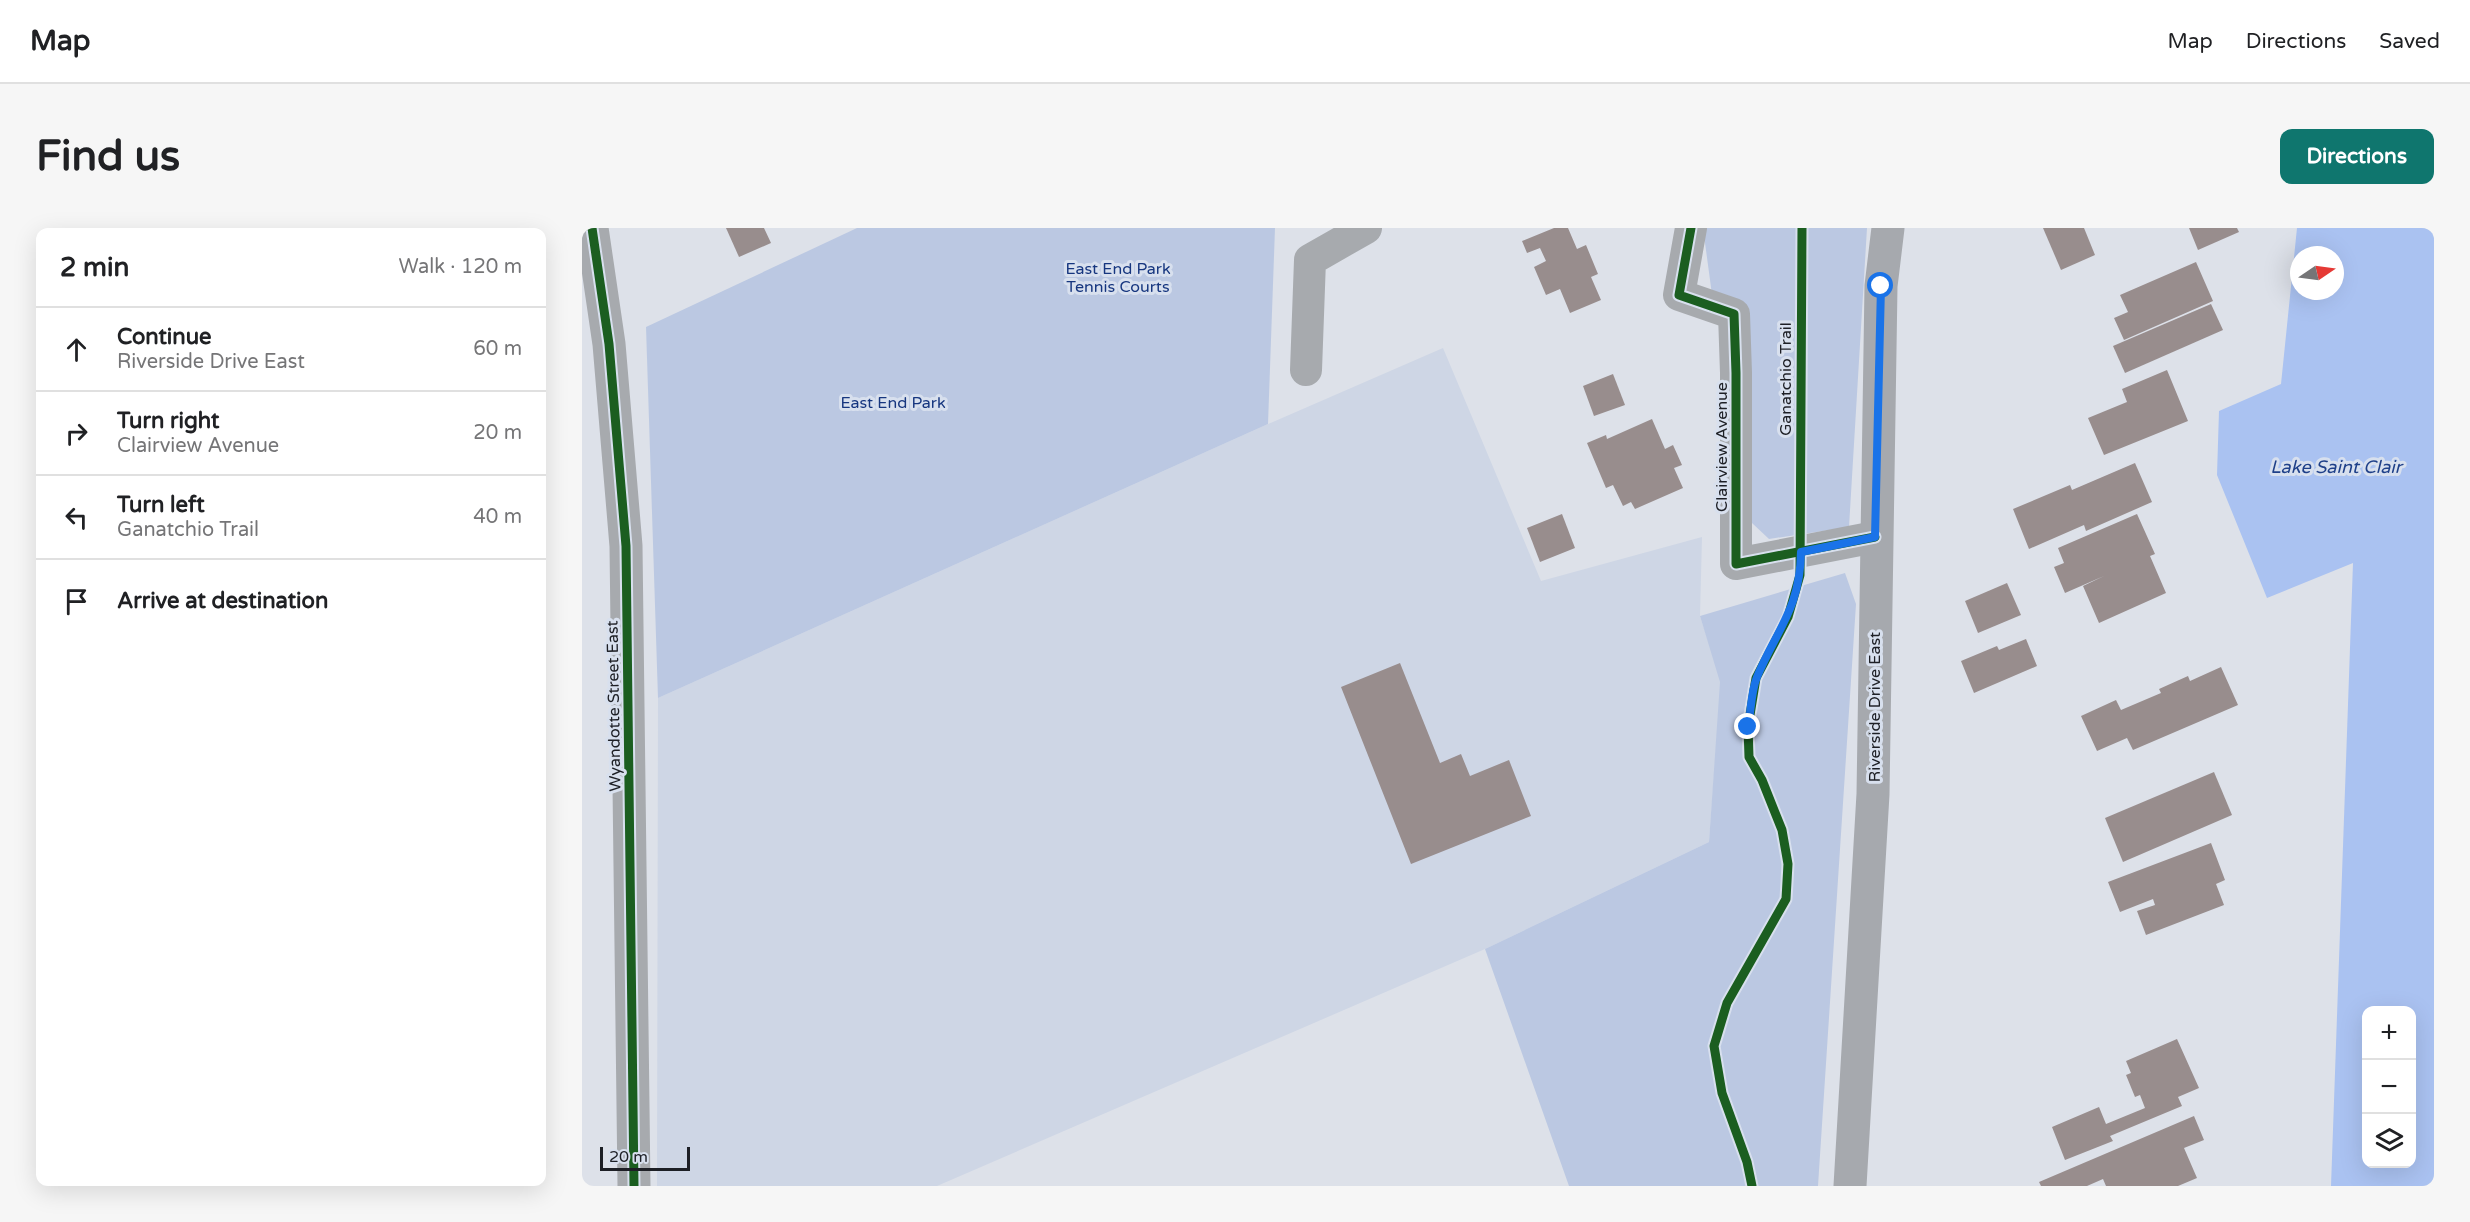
<!DOCTYPE html>
<meta charset="utf-8">
<style>
body{margin:0;font-family:"Varela Round",sans-serif;background:#f6f6f6;color:#202124}
.controls{position:absolute;right:18px;bottom:18px;display:grid;overflow:hidden;border-radius:12px;box-shadow:0 6px 24px #0002}
.controls button{width:54px;height:54px;display:grid;place-items:center;padding:0;border:0;border-bottom:2px solid #e0e0e0;background:#fff;color:#202124;font:30px sans-serif}
.compass{position:absolute;left:1708px;top:18px;width:54px;height:54px;border-radius:50%;background:#fff;box-shadow:0 6px 24px #0002;rotate:77deg}
.scale{position:absolute;left:18px;bottom:15px;width:90px;box-sizing:border-box;padding-left:6px;border:3px solid #1d1f25;border-top:0;font-size:16px;line-height:21px;white-space:nowrap;color:#1d1f25;-webkit-text-stroke:4px #d8e0ee;paint-order:stroke}
.stop{position:absolute;width:18px;height:18px;margin:-14px;border:4px solid #1a73e8;border-radius:50%;background:#fff}
.stop.end{background:#1a73e8;border-color:#fff;box-shadow:0 2px 6px #0008}
.list{margin:0;padding:0;list-style:none}
h2{display:flex;justify-content:space-between;align-items:center;height:78px;margin:0;padding:0 24px;font-size:26px}
h2 small{font-size:20px;font-weight:400;color:#757577}
.list li{display:grid;grid-template-columns:39px 1fr auto;gap:18px;align-items:center;box-sizing:border-box;height:84px;padding:0 24px;border-top:2px solid #e0e0e0}
.list b{display:block;font-size:22px;white-space:nowrap}
.list p{margin:0;font-size:20px;white-space:nowrap;color:#757577}
.list em{font-size:20px;font-style:normal;color:#757577}
.icon{flex:none;width:33px;height:33px;fill:none;stroke:currentColor;stroke-width:2;stroke-linecap:round;stroke-linejoin:round}
.map{position:relative;flex:none;width:1852px;height:958px;overflow:hidden;border-radius:12px}
header{display:flex;align-items:center;gap:36px;box-sizing:border-box;height:84px;padding:0 30px;background:#fff;border-bottom:2px solid #e0e0e0}
header strong{font-size:28px}
nav{display:flex;gap:33px;margin-inline-start:auto;font-size:21px}
.intro{display:flex;align-items:center;justify-content:space-between;box-sizing:border-box;height:144px;padding:0 36px}
h1{margin:0;font-size:42px}
.button{padding:15px 27px;border-radius:12px;background:#0f766e;color:#fff;font-size:21px;font-weight:700}
main{display:flex;gap:36px;padding:0 36px}
aside{flex:1;background:#fff;border-radius:12px;box-shadow:0 6px 24px #0002}
.map>svg:first-child{display:block}
.built{fill:#ced6e5}
.green{fill:#bbc8e2}
.water{fill:#aac2f1;fill-rule:evenodd}
.building{fill:#988d8d}
.lines{fill:none;stroke-linecap:round;stroke-linejoin:round}
.minor{stroke:#a7aaae;stroke-width:32}
.tertiary{stroke:#a7aaae;stroke-width:33}
.secondary{stroke:#a6a9ae;stroke-width:33}
.cycleway-casing{stroke:#d8e0ee;stroke-width:13}
.cycleway{stroke:#1b5e20;stroke-width:9}
.route{stroke:#1a73e8;stroke-width:8}
.labels{text-anchor:middle;stroke-width:6;stroke-linejoin:round;paint-order:stroke}
.park-label{font-size:16px;fill:#16367f;stroke:#d8e0ee}
.street-label{font-size:16px;fill:#1d1f25;stroke:#d8e0ee}
.water-label{font-size:18px;font-style:italic;fill:#1f4089;stroke:#d8e0ee}
</style>
<header>
<strong>Map</strong>
<nav><a>Map</a><a>Directions</a><a>Saved</a></nav>
</header>
<div class="intro"><h1>Find us</h1><a class="button">Directions</a></div>
<main>
<aside>
<h2>2 min<small>Walk · 120 m</small></h2>
<ul class="list">
<li><svg class="icon" aria-label="ahead" viewBox="0 0 24 24"><path d="M12 20V5M6 11l6-6 6 6"/></svg><div><b>Continue</b><p>Riverside Drive East</p></div><em>60 m</em></li>
<li><svg class="icon" aria-label="right" viewBox="0 0 24 24"><path d="M7 20v-9h11M14 6l5 5-5 5"/></svg><div><b>Turn right</b><p>Clairview Avenue</p></div><em>20 m</em></li>
<li><svg class="icon" aria-label="left" viewBox="0 0 24 24"><path d="M17 20v-9H6M10 6l-5 5 5 5"/></svg><div><b>Turn left</b><p>Ganatchio Trail</p></div><em>40 m</em></li>
<li><svg class="icon" aria-label="arrive" viewBox="0 0 24 24"><path d="M6 21V4h12l-3 4 3 4H6"/></svg><div><b>Arrive at destination</b></div></li>
</ul>
</aside>
<div class="map">
<svg width="1852" height="958" viewBox="0 0 1852 958">
<rect width="100%" height="100%" fill="#dde1e9"/>
<!-- built -->
<path class="built" d="M861,120l98,233 161,-44 -2,79 21,65 -12,161 -224,107 -548,237h-280l1,-488 610,-274z"/>
<!-- green -->
<g class="green">
<path d="M275,0h418l-7,196 -610,274 -12,-371z"/>
<path d="M1121,0h164l-18,299 -80,12 -17,-16 -8,-190 -31,-31z"/>
<path d="M1263,345l11,31 -38,582h-249l-84,-237 224,-107 11,-160 -20,-66z"/>
</g>
<!-- water -->
<path class="water" d="M1715,0h137v958h-103l22,-623 -86,35 -50,-123 2,-64 62,-27zM1717,27h36v36h-36zM1784,782h46v154h-46z"/>
<!-- building -->
<g class="building">
<path d="M144,0h38l7,15 -32,14z"/>
<path d="M972,0h14l9,21 9,-4 12,29 -7,3 10,23 -31,13 -10,-24 -14,6 -12,-28 12,-6 -6,-13 -13,5 -5,-12z"/>
<path d="M1461,0h41l11,27 -34,15z"/>
<path d="M1607,0h48l2,4 -41,18z"/>
<path d="M1614,34l17,39 -89,39 -10,-22 14,-6 -8,-17z"/>
<path d="M1629,76l12,26 -98,43 -12,-27z"/>
<path d="M1585,142l21,51 -84,34 -16,-37 39,-16 -5,-13z"/>
<path d="M1031,146l12,31 -31,11 -11,-30z"/>
<path d="M1070,191l13,30 8,-4 9,20 -8,3 9,20 -48,21 -4,-7 -8,4 -10,-21 -7,3 -19,-45 19,-8 1,4z"/>
<path d="M1553,235l17,39 -66,29 -2,-6 -55,24 -16,-40 57,-24 2,5z"/>
<path d="M980,286l13,34 -35,14 -13,-34z"/>
<path d="M1555,286l18,40 -5,2 16,37 -67,30 -16,-37 21,-10 -39,17 -11,-26 10,-4 -6,-15z"/>
<path d="M1425,355l14,32 -43,18 -13,-32z"/>
<path d="M1444,411l11,27 -63,27 -13,-32 36,-15 2,4z"/>
<path d="M818,435l40,100 21,-9 9,22 39,-16 22,56 -120,48 -70,-177z"/>
<path d="M1639,439l17,38 -105,45 -6,-12 -30,13 -16,-35 35,-16 5,10 40,-17 -2,-4 29,-13 2,5z"/>
<path d="M1632,544l18,43 -109,47 -18,-44z"/>
<path d="M1629,615l14,37 -9,4 8,21 -78,30 -9,-24 18,-6 -2,-6 -33,13 -12,-30z"/>
<path d="M1595,811l22,49 -21,9 4,9 -72,30 3,5 -48,19 -13,-33 47,-20 7,17 39,-16 -5,-13 -5,2 -9,-22 5,-2 -5,-12z"/>
<path d="M1612,888l10,24 -20,8 13,30 -19,8h-72l-3,-7 -16,7h-46l-2,-4z"/>
</g>
<g class="lines">
<!-- minor -->
<g class="minor">
<path d="M1109,0l-12,67 55,19 2,59v191l139,-27"/>
<path d="M724,142l4,-110 56,-32"/>
</g>
<!-- tertiary -->
<path class="tertiary" d="M10,0l17,116 17,202 8,640"/>
<!-- secondary -->
<path class="secondary" d="M1268,958l23,-392 8,-508 7,-58"/>
<!-- cycleway casing -->
<g class="cycleway-casing">
<g id="cycleway">
<path d="M10,0l17,116 17,202 8,640"/>
<path d="M1109,0l-12,67 55,19 2,59v191l139,-27"/>
<path d="M1170,958l-5,-24 -25,-69 -8,-47 13,-43 59,-104 2,-35 -6,-34 -20,-50 -13,-23 -1,-30 8,-49 32,-61 12,-42 2,-347"/>
</g>
</g>
<!-- cycleway -->
<use href="#cycleway" class="cycleway"/>
</g>
<g class="lines">
<!-- route -->
<path class="route" d="M1166,499c3,-16 3,-36 9,-50 20,-48 43,-68 44,-125l74,-15 6,-251"/>
</g>
<g class="labels">
<!-- park labels -->
<g class="park-label">
<text x="536" y="46">East End Park<tspan x="536" dy="18">Tennis Courts</tspan></text>
<text x="311" y="180">East End Park</text>
</g>
<!-- street labels -->
<g class="street-label">
<text transform="translate(1203 151) rotate(-90)" y="6">Ganatchio Trail</text>
<text transform="translate(1139 219) rotate(-90)" y="6">Clairview Avenue</text>
<text transform="translate(31 478) rotate(-91)" y="6">Wyandotte Street East</text>
<text transform="translate(1292 479) rotate(-90)" y="6">Riverside Drive East</text>
</g>
<!-- water labels -->
<g class="water-label">
<text x="1754" y="245">Lake Saint Clair</text>
</g>
</g>
</svg>
<div class="controls">
<button>+</button>
<button>−</button>
<button><svg class="icon" aria-label="layers" viewBox="0 0 24 24"><path d="M12 4l9 5-9 5-9-5zM3 14l9 5 9-5"/></svg></button>
</div>
<svg class="compass" viewBox="-18 -18 36 36"><path d="M0-13l5 13h-10z" fill="#e53935"/><path d="M0 13l5-13h-10z" fill="#757577"/></svg>
<div class="scale">20 m</div>
<div class="stop" style="left:1299px;top:58px"></div>
<div class="stop end" style="left:1166px;top:499px"></div>
</div>
</main>
